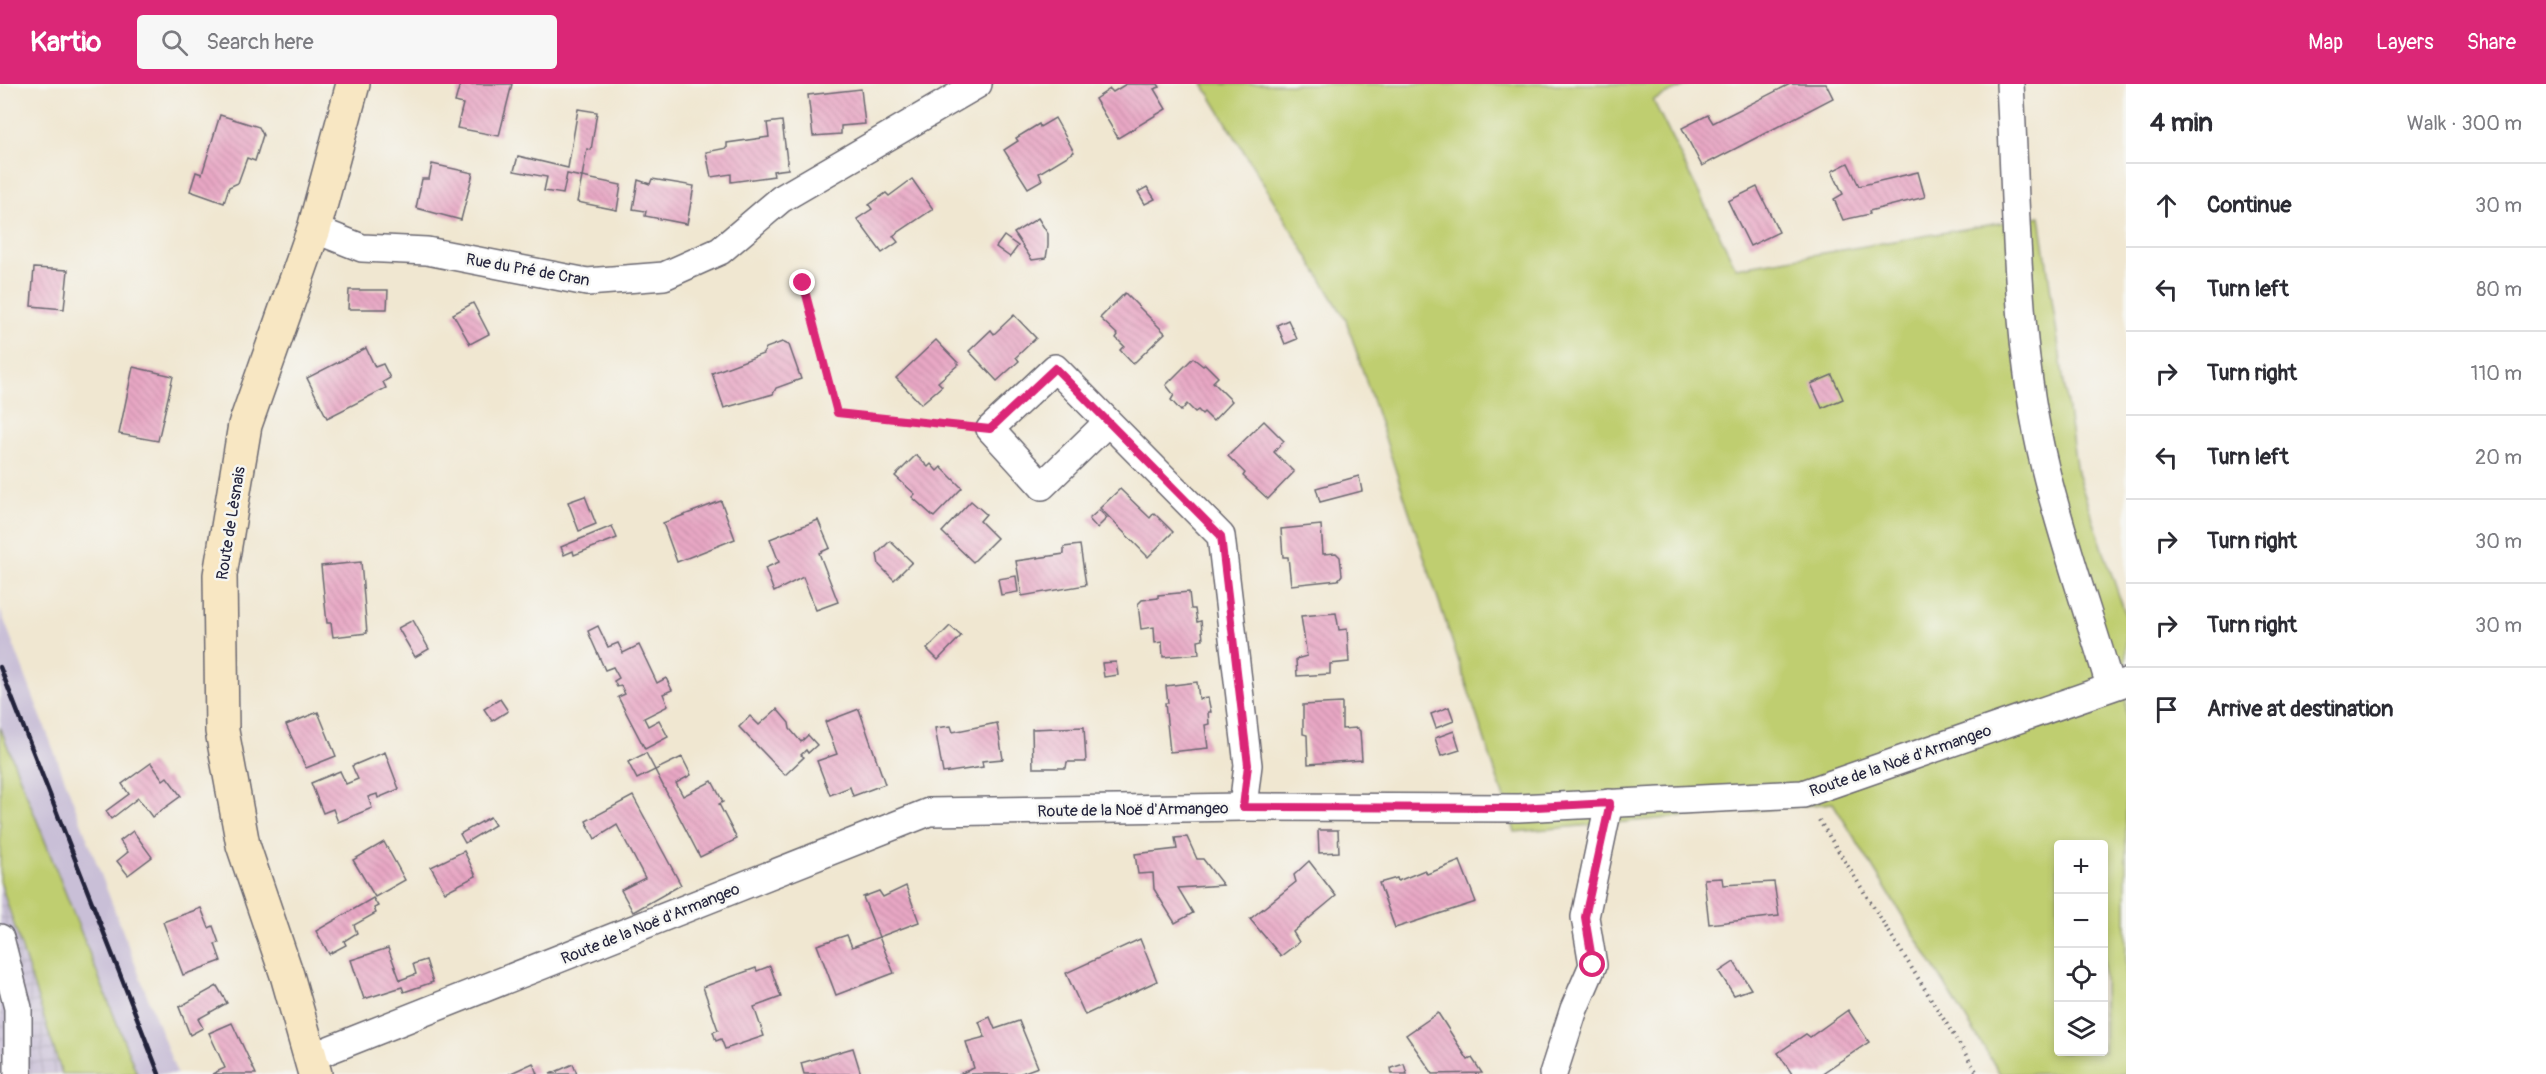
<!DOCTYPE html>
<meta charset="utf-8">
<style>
body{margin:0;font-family:Pangolin,sans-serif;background:#f7f7f7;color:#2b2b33}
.controls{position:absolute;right:18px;bottom:18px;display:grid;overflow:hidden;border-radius:6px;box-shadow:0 3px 9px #0003}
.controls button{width:54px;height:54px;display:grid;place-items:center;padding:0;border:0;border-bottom:2px solid #e1e1e2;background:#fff;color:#2b2b33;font:30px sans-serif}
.stop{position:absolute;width:18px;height:18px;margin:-14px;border:4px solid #db2777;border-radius:50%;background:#fff}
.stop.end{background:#db2777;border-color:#fff;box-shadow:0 2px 6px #0008}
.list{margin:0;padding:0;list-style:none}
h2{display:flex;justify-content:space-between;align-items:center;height:78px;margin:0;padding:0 24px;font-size:26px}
h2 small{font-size:20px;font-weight:400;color:#7c7c81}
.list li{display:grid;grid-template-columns:39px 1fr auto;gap:18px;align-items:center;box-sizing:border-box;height:84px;padding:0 24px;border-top:2px solid #e1e1e2}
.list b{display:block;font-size:22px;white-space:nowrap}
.list em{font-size:20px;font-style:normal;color:#7c7c81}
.icon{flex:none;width:33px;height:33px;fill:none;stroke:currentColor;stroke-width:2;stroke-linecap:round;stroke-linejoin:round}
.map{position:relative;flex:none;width:2126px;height:990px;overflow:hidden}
header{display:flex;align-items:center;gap:36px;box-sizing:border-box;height:84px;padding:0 30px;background:#db2777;color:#fff}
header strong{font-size:28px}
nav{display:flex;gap:33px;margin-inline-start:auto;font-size:21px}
.search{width:420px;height:54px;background:#f7f7f7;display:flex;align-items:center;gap:15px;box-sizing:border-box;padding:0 21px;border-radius:6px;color:#7c7c81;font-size:22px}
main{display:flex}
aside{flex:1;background:#fff}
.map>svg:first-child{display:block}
.industrial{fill:url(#industrial-grid)}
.railway{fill:#c9bfd7}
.grass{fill:#bfce70;stroke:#707856;stroke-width:1.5;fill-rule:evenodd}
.building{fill:url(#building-back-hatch)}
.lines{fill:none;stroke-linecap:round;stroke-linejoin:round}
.street-casing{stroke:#6a6770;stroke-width:30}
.secondary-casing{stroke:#6a6770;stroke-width:36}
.path{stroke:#6a6770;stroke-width:4;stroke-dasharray:1.5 4.5;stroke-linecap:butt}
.street{stroke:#fff;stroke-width:27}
.secondary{stroke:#f8e7c3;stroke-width:33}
.rail{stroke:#22223b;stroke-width:4.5}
.route{stroke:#db2777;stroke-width:8}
.labels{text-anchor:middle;stroke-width:5;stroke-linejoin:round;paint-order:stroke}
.street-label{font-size:16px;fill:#22223b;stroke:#f6f6f2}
</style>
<header>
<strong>Kartio</strong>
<div class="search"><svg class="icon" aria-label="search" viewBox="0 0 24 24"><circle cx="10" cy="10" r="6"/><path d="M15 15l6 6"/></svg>Search here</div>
<nav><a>Map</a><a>Layers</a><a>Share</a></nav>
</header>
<main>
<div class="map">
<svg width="2126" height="990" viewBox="0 0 2126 990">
<defs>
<pattern id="industrial-grid" width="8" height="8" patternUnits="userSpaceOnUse" patternTransform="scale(1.5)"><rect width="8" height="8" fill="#c9bfd7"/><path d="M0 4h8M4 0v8" fill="none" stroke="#aca4b9"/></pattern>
<pattern id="building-back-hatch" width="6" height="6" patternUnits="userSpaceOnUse" patternTransform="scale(1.5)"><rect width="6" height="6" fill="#e8a7c4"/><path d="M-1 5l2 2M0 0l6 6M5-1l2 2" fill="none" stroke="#c78fa9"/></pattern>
</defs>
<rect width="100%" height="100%" fill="#f6f6f2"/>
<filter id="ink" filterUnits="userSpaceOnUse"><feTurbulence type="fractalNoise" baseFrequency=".0167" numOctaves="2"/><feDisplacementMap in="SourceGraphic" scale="12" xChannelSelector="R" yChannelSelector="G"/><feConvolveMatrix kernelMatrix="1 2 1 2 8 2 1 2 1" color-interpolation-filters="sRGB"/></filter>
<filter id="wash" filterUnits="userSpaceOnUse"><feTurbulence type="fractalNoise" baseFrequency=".008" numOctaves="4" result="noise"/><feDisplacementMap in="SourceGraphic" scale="24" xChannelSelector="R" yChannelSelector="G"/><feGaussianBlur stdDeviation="1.35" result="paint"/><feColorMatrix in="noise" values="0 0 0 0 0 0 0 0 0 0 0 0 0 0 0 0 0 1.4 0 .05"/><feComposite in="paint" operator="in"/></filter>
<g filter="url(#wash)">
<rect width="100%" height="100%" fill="#f0e7d1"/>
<!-- industrial -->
<path class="industrial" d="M0,797l62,193h-62z"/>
<!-- railway -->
<path class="railway" d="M0,525l177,465h-40l-137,-347z"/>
<!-- grass -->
<g class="grass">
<path d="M1203,0h486l-36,16 83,168 304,-52 37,257 49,143v458h-126l-167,-271 -318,29 -169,-512zM2058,760h46v208h-46z"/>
<path d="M0,643l137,347h-75l-62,-193z"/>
</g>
<g id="blocks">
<!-- building -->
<g class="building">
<path d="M460,0h52l-13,52 -42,-8 6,-24 -8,-2z"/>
<path d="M1126,0h32l2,3 -6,2 12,20 -48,29 -23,-39 15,-10 3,3z"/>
<path d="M1790,0h36l7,14 -131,68 -20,-38 26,-13 5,8z"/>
<path d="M861,5l4,35 -24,2v8l-28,2 -5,-41z"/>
<path d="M578,25l19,3 -6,38 -4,-1 -5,28 -15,-3 -4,20 -19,-3 3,-14 -33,-6 4,-15 50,12z"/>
<path d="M220,31l39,12 4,8 -8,26 -8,-3 -9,25 -9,4 -5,16 -34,-12 6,-19 6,2z"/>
<path d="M1055,34l19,34 -35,21 3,7 -14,8 -24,-38 14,-9 -2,-3 23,-14 1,3z"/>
<path d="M782,37l6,48 -15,2 1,5 -43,6v-8l-20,3 -5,-25 21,-4v-5l42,-6 -2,-14z"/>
<path d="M1848,79l11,23 59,-14 7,25 -56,14 1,3 -27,6 -9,-21 9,-5 -11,-23z"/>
<path d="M432,80l41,9 -12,47 -45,-12 6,-29h7z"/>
<path d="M582,93l39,8 -4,25 -40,-8z"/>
<path d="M652,95l42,7 -7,38 -42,-8 1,-5 -13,-2 5,-29 12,4z"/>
<path d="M912,95l21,30 -40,27 5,6 -16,11 -25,-34 15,-10 -3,-4 17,-12 3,3z"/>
<path d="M1147,103l8,12 -10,5 -7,-12z"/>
<path d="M1757,103l22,45 -29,14 -22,-45z"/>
<path d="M1038,134l10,16v12l-2,12 -14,2 -18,-27z"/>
<path d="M1004,152l14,10 -8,11 -14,-10z"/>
<path d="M34,184l34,2 -4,39 -33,-3z"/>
<path d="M349,206h39l-1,19h-39z"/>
<path d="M1125,209l40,40 -32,31 -13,-14 4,-4 -8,-8 2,-3 -18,-17z"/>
<path d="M473,219l16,31 -19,10 -17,-30z"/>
<path d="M1014,231l22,23 -20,19 3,4 -22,20 -28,-30 22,-21 3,4z"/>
<path d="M1288,236l9,19 -12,5 -8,-19z"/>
<path d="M936,256l23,24 -21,18 4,4 -21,18 -25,-26z"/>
<path d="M782,258l7,3 12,34 -25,9 -3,6 -49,14 -12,-35 51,-19 3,-6z"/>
<path d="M366,264l9,19 8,-3 7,14 -7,4 3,6 -59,30 -20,-40z"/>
<path d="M1193,274l10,8 2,-2 13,13 -5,5 19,19 -19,20 -9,-9 -2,2 -4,-4 -3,2 -8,-8 -6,7 -10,-11 3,-5 -8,-10z"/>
<path d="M133,283l40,9 -15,65 -39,-7z"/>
<path d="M1832,291l11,24 -21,9 -11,-24z"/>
<path d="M1264,337l20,20 -10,11 20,20 -26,27 -25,-23 2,-3 -17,-17z"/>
<path d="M916,371l12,12 3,-3 6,7 4,-4 21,21 -28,29 -22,-20 3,-3 -20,-18z"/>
<path d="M1359,392l3,15 -42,11 -4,-14z"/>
<path d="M1120,405l30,29 4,-5 19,19 -25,25 -48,-49z"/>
<path d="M585,412l11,28 -17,7 -11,-29z"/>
<path d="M721,417l14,38 -58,23 -14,-39z"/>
<path d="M971,417l15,13 -6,7 17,17 -24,24 -31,-30z"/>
<path d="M1099,426l8,8 -10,10 -8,-9z"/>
<path d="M818,436l12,28 -11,5 19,49 -22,8 -13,-33 -29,15 -9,-24 14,-6 -9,-23z"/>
<path d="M1321,441l2,29 13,-1 4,4 2,18 -4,5 -47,5 -3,-28h-5l-2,-28z"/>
<path d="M612,442l5,12 -43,17 -1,-4 -9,4 -3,-8z"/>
<path d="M890,457l22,21 -18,18 -15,-15 -2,-11z"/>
<path d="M1080,461l6,40 -64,11 -6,-35 48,-7v-7z"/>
<path d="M361,478l6,71 -34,4 -2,-14h-4l-6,-57z"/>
<path d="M1016,492l2,16 -17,3 -3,-16z"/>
<path d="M1189,508l2,17h4l2,13 4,-1 2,18 -5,1 1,14 -36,3 -1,-15 -7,1 -1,-16 -13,2 -3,-25 4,-4 16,-2v-3z"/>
<path d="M1336,529l3,17 8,-1 2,33 -19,2v10l-33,2 -1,-17 11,-3 -6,-40z"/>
<path d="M413,536l16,29 -14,8 -17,-29z"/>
<path d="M598,542l10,21 10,-4 5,10 16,-8 18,38 9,-5 6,12 -9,4 5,12 -24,12 4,8 11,-6 9,17 -23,12 -27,-52 7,-3 -4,-8 -4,1 -3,-6 5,-3 -6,-11 -8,3 -13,-29 -4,-10z"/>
<path d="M950,542l11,10 -23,24 -11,-11z"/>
<path d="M1116,578l2,13 -14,2 -2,-14z"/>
<path d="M1197,598l2,17 9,-1 3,14h-3l1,12 -4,1 3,23 -38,4 -5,-49h3l-2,-17z"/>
<path d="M500,615l8,12 -16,10 -8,-12z"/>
<path d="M1342,619v26l15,-1 3,3 2,29 -54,4 -1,-29 -4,-1v-29z"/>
<path d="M1449,623l5,14 -18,7 -5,-14z"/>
<path d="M777,625l12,14 1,6 11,13 7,-7 9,10 -9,8 -2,-3 -5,5 3,2 -19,18 -46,-48 11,-11 9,9z"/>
<path d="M859,625l26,75 -32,12 -3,-9 -20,8 -13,-34 20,-7 -12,-32z"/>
<path d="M318,628l18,44 -30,12 -20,-43z"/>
<path d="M997,639l6,36 -21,2 1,6 -40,6 -8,-45 16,-2 2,6z"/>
<path d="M1084,643l2,35h-19l-1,6h-33l-1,-39z"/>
<path d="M1454,647l6,19 -19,6 -6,-18z"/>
<path d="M385,668l14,37 -21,9 -1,-4 -9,3 4,11 -34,14 -5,-13 -10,4 -12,-30 29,-12 6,13 12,-5 -6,-13z"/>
<path d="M646,669l9,17 -18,9 -9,-17z"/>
<path d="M682,673l9,18 -15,8 7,13 29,-15 11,21 -4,2 18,35 -37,18 -45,-87z"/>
<path d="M151,679l12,17 4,-3 14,19 -29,21 -14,-19 -27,21 -5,-8 23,-17 -7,-10z"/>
<path d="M633,712l48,89 -48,27 -12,-22 24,-12 -28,-53 -22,14 -9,-18z"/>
<path d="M490,733l5,8 -30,18 -5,-9z"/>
<path d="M1318,746h20l1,22 -20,1z"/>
<path d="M133,747l19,26 -24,18 -11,-14 11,-9 -8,-11z"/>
<path d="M1187,753l10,22h6l20,26 -45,3 15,25 -18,10 -21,-34 -1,-16 -15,1 -3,-20 42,-5 -2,-11z"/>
<path d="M384,758l21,38 -30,17 -22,-37z"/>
<path d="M464,767l12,25 -31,16 -14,-25z"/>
<path d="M1309,777l27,35 -43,36 6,10 -18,14 -31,-37 46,-37 -2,-7z"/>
<path d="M1460,777l16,41 -81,26 -16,-45 18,-5 1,3 27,-11 2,4z"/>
<path d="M1722,794l1,7 51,-3 5,34 -70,8 -5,-45z"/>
<path d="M906,802l13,36 -40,15 -16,-40 16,-6 4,6z"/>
<path d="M373,814l5,8 -4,2 2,5 -22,12 3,8 -13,8 2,4 -17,9 -13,-23z"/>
<path d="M201,824l8,20 4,-2 6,17 -4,1 6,17 -38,14 -20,-53z"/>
<path d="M847,851l5,12 27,-10 15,36 -58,22 -19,-50z"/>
<path d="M1140,855l17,42 -72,34 -19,-42z"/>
<path d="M388,864l12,32 16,-6 -3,-10 13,-4 7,22 -29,10 -2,-5 -38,12 -13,-39z"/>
<path d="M1734,878l17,27 -17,6 -15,-23z"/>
<path d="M770,882l11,31 -27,10 10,29 -39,13 -4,-10 -5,2 -3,-9 5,-2 -15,-43 53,-19 1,3z"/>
<path d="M217,902l10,17 -29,16 5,9 -13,7 -11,-28z"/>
<path d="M1848,926l21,32 -45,30 1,2h-33l-14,-21 28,-19 4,3z"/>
<path d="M1438,929l30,47 4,-2 10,15 -49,1 -27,-39z"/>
<path d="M990,933l5,12 24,-8 19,46 -19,7h-60l15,-6 -8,-26 19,-5 -6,-15z"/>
<path d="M232,939l24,51h-44l13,-6 -16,-35z"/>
<path d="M853,964l8,26h-57l-3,-11z"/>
<path d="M533,979l4,11h-28z"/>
<path d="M573,980l4,10h-27l12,-5z"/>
<path d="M1404,980l3,10h-15l-1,-6z"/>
</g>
</g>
</g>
<g filter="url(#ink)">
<use href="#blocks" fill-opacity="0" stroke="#6a6770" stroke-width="1.5"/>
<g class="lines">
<!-- street casing -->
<g class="street-casing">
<g id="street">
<path d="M2010,0c7,126 5,261 35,384 18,74 44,146 65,218"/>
<path d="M314,145l48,19 65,3 160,31 77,-6 56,-25 61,-52 197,-115"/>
<path d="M1108,338l-66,64 -52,-57 65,-61 166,168 27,229 -5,42"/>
<path d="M0,854l18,70v66"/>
<path d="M311,973l618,-245 314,-5 275,1 285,-14 323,-112"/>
<path d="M1553,990l21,-65 19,-44 -8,-48 24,-114"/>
</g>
</g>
<!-- secondary casing -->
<g class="secondary-casing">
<path id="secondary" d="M315,990l-28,-99 -44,-130 -21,-114 -2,-156 25,-150 69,-196 39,-145"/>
</g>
<!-- path -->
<g class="path">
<path d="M803,199l34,130 126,13"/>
<path d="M1819,736l159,254"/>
</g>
<!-- street -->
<use href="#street" class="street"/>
<!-- secondary -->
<use href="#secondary" class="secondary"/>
<!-- rail -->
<path class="rail" d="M0,583l159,407"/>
</g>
</g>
<g class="lines" filter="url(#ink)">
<!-- route -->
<path class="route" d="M803,199l34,130 153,16 65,-61 166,168 27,229 -5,42 275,1 92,-5 -25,114 8,48"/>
</g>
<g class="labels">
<!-- street labels -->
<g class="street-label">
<text transform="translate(528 185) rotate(10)" y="6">Rue du Pré de Cran</text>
<text transform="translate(230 439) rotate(-81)" y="6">Route de Lèsnais</text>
<text transform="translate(1900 676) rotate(-19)" y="6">Route de la Noë d'Armangeo</text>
<text transform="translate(1133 725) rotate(-1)" y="6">Route de la Noë d'Armangeo</text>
<text transform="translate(650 839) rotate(-22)" y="6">Route de la Noë d'Armangeo</text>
</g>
</g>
</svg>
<div class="controls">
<button>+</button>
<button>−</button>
<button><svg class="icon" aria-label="locate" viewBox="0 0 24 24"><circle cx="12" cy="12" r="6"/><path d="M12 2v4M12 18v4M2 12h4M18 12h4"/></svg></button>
<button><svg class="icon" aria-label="layers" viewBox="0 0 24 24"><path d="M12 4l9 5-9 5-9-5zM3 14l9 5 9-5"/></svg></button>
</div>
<div class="stop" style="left:1593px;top:881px"></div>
<div class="stop end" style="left:803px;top:199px"></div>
</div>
<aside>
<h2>4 min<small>Walk · 300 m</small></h2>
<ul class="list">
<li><svg class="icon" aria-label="ahead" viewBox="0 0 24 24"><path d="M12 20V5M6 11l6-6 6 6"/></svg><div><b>Continue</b></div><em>30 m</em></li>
<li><svg class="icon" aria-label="left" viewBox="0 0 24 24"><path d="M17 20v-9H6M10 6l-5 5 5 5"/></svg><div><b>Turn left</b></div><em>80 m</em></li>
<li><svg class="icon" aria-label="right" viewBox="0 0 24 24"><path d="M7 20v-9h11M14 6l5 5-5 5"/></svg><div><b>Turn right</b></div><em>110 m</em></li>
<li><svg class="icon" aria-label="left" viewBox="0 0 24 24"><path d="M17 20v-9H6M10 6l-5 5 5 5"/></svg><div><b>Turn left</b></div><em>20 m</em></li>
<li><svg class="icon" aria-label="right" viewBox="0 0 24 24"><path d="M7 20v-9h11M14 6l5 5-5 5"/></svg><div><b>Turn right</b></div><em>30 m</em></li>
<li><svg class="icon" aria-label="right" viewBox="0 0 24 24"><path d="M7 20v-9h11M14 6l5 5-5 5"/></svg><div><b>Turn right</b></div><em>30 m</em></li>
<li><svg class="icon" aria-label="arrive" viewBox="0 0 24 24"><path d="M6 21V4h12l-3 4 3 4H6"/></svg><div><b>Arrive at destination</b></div></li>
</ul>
</aside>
</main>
